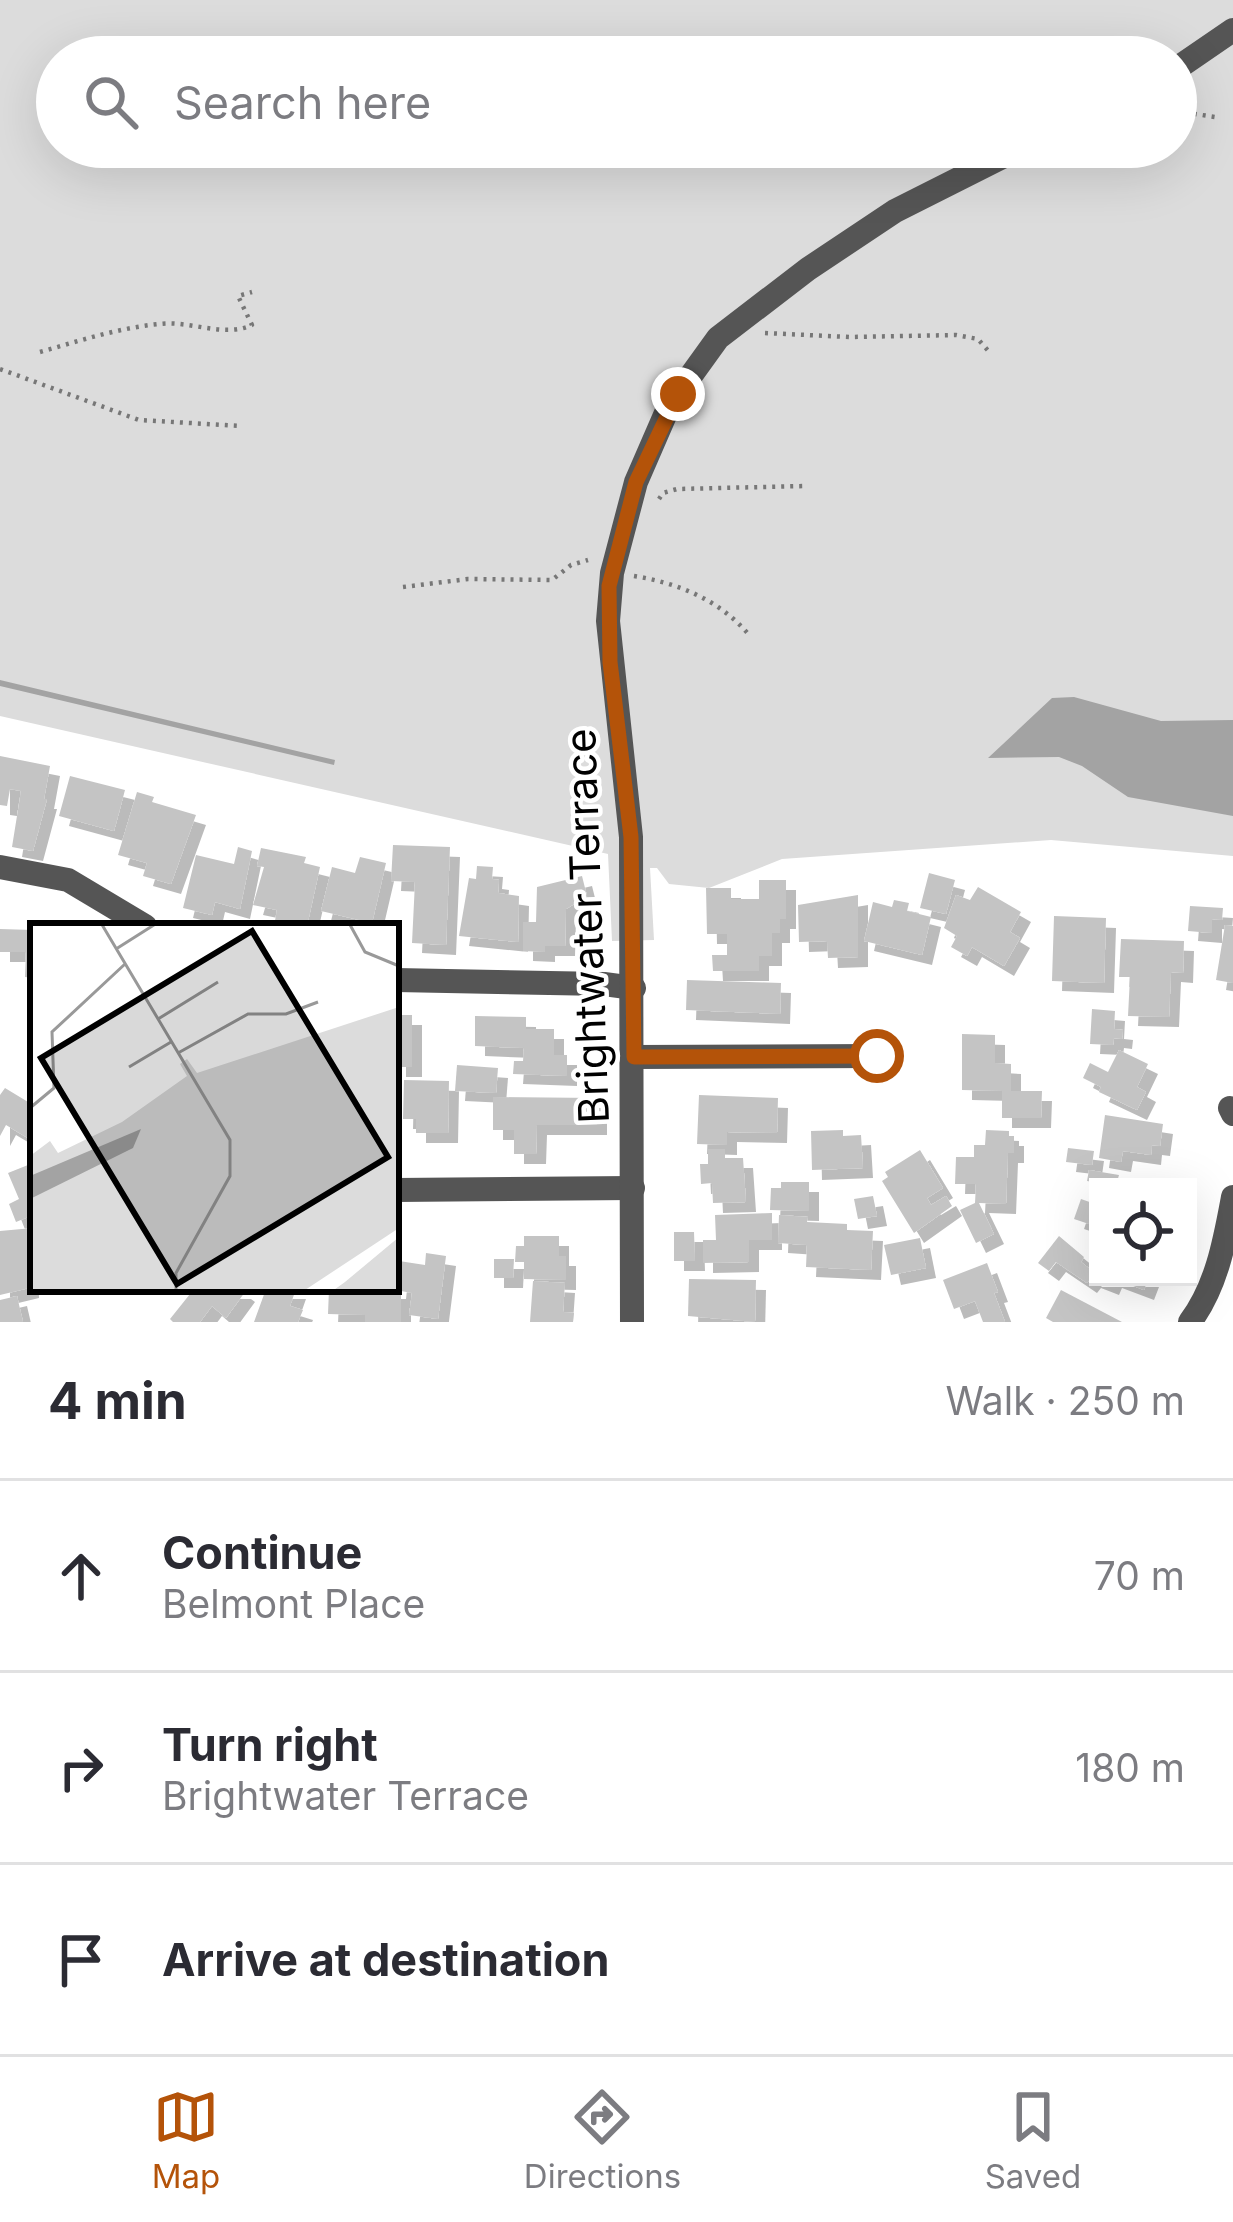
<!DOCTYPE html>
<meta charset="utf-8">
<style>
body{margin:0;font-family:Inter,sans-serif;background:#f7f7f7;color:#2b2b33}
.controls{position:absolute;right:36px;bottom:36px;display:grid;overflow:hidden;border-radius:0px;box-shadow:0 12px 48px #0002}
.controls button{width:108px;height:108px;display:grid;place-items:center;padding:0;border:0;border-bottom:3px solid #e1e1e2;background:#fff;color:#2b2b33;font:60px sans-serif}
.stop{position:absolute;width:36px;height:36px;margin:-27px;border:9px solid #b45309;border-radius:50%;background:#fff}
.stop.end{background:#b45309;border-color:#fff;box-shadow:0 3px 12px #0008}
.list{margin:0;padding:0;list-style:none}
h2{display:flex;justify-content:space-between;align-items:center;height:156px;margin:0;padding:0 48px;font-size:51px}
h2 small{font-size:39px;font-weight:400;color:#7c7c81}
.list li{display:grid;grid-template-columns:78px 1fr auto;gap:36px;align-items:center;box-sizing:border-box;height:192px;padding:0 48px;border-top:3px solid #e1e1e2}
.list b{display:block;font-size:45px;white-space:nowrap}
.list p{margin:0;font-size:39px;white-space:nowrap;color:#7c7c81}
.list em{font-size:39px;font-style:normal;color:#7c7c81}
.icon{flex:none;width:66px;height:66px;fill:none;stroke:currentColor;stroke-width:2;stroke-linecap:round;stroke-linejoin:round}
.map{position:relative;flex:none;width:1233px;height:1322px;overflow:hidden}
.search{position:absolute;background:#fff;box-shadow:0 12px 48px #0002;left:36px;right:36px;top:36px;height:132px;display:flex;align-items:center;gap:30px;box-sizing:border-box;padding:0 42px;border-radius:66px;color:#7c7c81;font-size:45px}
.sheet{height:732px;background:#fff}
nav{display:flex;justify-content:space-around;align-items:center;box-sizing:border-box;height:168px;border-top:3px solid #e1e1e2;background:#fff;font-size:33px;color:#7c7c81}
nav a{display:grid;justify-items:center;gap:6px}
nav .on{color:#b45309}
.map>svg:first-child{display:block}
.green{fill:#dcdcdc;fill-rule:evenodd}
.water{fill:#a3a3a3}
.building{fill:#c4c4c4;filter:url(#shadow)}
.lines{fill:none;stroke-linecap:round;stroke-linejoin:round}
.path{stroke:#777;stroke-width:4.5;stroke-dasharray:3 6;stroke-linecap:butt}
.minor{stroke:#555;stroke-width:24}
.route{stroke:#b45309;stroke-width:15}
.labels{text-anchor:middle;stroke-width:9;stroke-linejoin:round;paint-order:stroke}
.street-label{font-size:42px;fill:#000;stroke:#fff}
.inset-road{fill:none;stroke:#999;stroke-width:3}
.view{fill:#000;fill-opacity:0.15;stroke:#000;stroke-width:6}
.inset-edge{fill:none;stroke:#000;stroke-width:6}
</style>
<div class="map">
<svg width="1233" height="1322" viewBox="0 0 1233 1322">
<defs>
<filter id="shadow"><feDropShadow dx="10" dy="10" stdDeviation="0" flood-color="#0004"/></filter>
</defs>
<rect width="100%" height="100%" fill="#fff"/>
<!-- green -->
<path class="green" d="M0,0h1233v856l-182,-16 -269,19 -73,29 -40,-4 -12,-16h-7l4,72 -42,1 -4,-87 -608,-138zM57,57h1119v90h-1119z"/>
<!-- water -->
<g class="water">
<path d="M0,680l301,72 34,8 -1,5 -334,-79z"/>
<path d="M1074,697l87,24 72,-1v96l-105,-19 -46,-31 -23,-9 -71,1 64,-60z"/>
</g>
<!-- building -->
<g class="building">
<path d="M0,756l50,10 -6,33h3l-14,52 -21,-4 9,-56 -11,-2 -3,17 -7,-1z"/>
<path d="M70,776l55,14 -11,41 -55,-15z"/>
<path d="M137,792l17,5 -2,5 44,13 -25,69 -28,-8 4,-13 -29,-8z"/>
<path d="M393,845l57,2 -4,98 -34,-2 3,-61 -24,-1z"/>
<path d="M238,847l14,4 -12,58 -25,-7 -3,13 -29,-7 13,-53 38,9z"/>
<path d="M261,848l45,9 -2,6 16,4 -13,59h-33l3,-16 -24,-5 11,-38 -7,-1z"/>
<path d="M360,857l26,6 -14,60 -51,-12 11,-44 23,6z"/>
<path d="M477,866l16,1 -1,12 7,1 -1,13 21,3 -1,46 -59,-6 10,-58 7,1z"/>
<path d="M929,873l26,7 -9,34 -26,-6z"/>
<path d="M582,876l5,20 -21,13 -1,37h-20v6l-22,-1v-29h13l1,-35z"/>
<path d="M759,880h27v39h-6v14h-8v23h-13v15h-46l-1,-16h15v-21h-20l-1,-46h25v11h28z"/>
<path d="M978,887l43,25 -11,20 10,6 -16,28 -32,-19 -5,9 -16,-9 6,-11 -13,-8 12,-33 14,5z"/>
<path d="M858,895v62l-30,1 -1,-17 -28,1 -1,-37z"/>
<path d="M894,900l15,3 -2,8 24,6 -9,38 -58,-14 9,-39 19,5z"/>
<path d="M1190,906l33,2 -1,12 -10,-1v14l-24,-2z"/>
<path d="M1054,916l52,2 -2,65 -52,-2z"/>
<path d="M1225,925l8,1v57l-17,-3z"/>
<path d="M0,929l33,1v48l-8,-1 1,-25h-26z"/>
<path d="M1121,939l63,2 -1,32 -12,-1 -2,45 -41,-1 2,-39h-11z"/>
<path d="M687,980l94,3 -1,31 -94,-4z"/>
<path d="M1092,1009l23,2 -1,18 9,1 -1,9 -8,-1 -1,7 -23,-1z"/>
<rect x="396" y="1015" width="16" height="52"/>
<path d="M475,1016l51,1v12h28v26h13v21l-54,-2 1,-13h9l1,-13 -49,-2z"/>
<path d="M962,1034l33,1v28l16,1v27h31l-1,27h-39v-27l-40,-1z"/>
<path d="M1119,1050l29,14 -11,23 9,5 -9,18 -38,-18 2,-5 -18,-9 7,-15 18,9z"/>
<path d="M457,1065l41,3 -2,25 -41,-2z"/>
<path d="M404,1080l45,1 -1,52h-32v-14h-13z"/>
<path d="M5,1088l28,17v36l-27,-16 -6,11v-41z"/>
<path d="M699,1095l79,3 -1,35 -50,-1v13l-30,-1z"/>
<path d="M493,1097l104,1v27h-60l-1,29h-22v-24h-21z"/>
<path d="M1105,1115l58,9 -3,22 -8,-1 -1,10 -28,-4 -2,11 -22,-4z"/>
<path d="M843,1130v6l18,-1 2,33 -51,2 -1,-39z"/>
<path d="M986,1130l23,1v5h5v17h-6l-2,51 -27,-1 15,31 -18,9 -16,-33 15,-7 1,-19h-21l1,-27h18v-12h11z"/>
<path d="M1068,1148l26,3 -2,14 -26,-3z"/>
<path d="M708,1149h17v9h18l3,44 -33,1 -1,-20 -11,1 -1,-20h8z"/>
<path d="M920,1150l23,38 -16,10 4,7 15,-9 6,10 -38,27 -32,-52 6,-4 -3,-5z"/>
<path d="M33,1163v52l-17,7 -7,-18 10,-5 -11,-26z"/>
<path d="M1089,1170l30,5 -2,7 14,5h-33v-4l-11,-2z"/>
<path d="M781,1182h28v29l-39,-1 1,-22h10z"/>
<path d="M873,1196l4,20 -19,3 -4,-20z"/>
<path d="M1081,1199l17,6 -3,21 -21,-7z"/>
<path d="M772,1213v27h-23v22l-46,1v-23h13l-1,-25z"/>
<path d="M779,1215l29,2 -1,5 40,2v6l26,1 -2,39 -65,-3 1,-22 -29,-2z"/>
<path d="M33,1228v32h-5l1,28 -29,7v-64z"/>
<path d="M674,1232h20l1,29h-21z"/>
<path d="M524,1236h35v20h7v24l-42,-1v-17h-9l1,-16h8z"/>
<path d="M1059,1236l25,21 -3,5 14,11 -4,4h58l-5,13 -32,-12 -3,7 -18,-7 -4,5 -31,-21 -7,9 -11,-8z"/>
<path d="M920,1238l6,30 -35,7 -7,-30z"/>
<path d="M426,1253l20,3 -8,63 -29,-4 3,-22 -11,-2v31h-36v-7l-37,-1 1,-25h67l3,-28 26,4z"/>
<path d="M494,1259h20l-1,19h-19z"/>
<path d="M987,1263l11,29 -4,1 11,29h-22l-8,-21 -21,8 -11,-29z"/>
<path d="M689,1279l67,1 -1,42 -67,-6z"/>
<path d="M533,1281l32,2 -2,29 11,1 -1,9h-43z"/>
<path d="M194,1289h47l4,3 -19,26 -14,-12 -12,16h-27l-3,-3z"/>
<path d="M266,1289h30l-6,17 13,4 -5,12h-44z"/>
<path d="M1061,1290l61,32h-69l-7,-4z"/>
<path d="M17,1296l6,26h-23v-22z"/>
</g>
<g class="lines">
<!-- path -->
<g class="path">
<path d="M1176,111l39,6"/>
<path d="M765,333l84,4 107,-2 22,4 13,15"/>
<path d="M40,352c39,-11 78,-24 119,-28 31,-4 64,14 93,1l-14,-29 14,-4"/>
<path d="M0,369l139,51 102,6"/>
<path d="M659,499l4,-6 14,-4 129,-3"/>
<path d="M634,576c44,7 86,24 115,59"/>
<path d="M403,587l65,-8 84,1 19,-15 17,-5"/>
</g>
<!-- minor -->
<g class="minor">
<path d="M1176,69l57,-39"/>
<path d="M0,867l68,13 77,46"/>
<path d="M396,980l208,4 30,4"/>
<path d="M634,1057l243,-1"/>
<path d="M1230,1108l3,6"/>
<path d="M396,1190l237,-2"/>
<path d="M632,1322l-1,-485 -23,-216 4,-48 24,-91 33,-76 49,-68 90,-69 87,-58 127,-64"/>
<path d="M1190,1322c27,-36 35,-82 43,-125"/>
</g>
</g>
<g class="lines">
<!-- route -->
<path class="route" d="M678,394l-42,88 -27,104 1,76 21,175 3,220 243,-1"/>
</g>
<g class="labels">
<!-- street labels -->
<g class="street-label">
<text transform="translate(587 926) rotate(-92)" y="15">Brightwater Terrace</text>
</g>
</g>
<!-- overview -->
<g transform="translate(30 923)">
<rect width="369" height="369" fill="#fff"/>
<path d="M369,84v221l-97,64h-272v-136l20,-15 8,12 64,-31 65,-46 -7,-12 7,-5 10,14zM369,314v55h-68l14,-10z" fill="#dcdcdc"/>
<path d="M111,206l-8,19 -103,51v-23z" fill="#a3a3a3"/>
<path class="inset-road" d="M71,0l129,217v36l-54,97v19M319,0l16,29 34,14M86,26l41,-26M128,96l60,-37M148,130l70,-39h38l32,-12M99,144l42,-25M0,185l24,-20 -2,-56 73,-68"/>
<path class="view" d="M222,8l136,226 -211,127 -136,-226z"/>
<rect width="369" height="369" class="inset-edge"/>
</g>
</svg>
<div class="controls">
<button><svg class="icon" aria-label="locate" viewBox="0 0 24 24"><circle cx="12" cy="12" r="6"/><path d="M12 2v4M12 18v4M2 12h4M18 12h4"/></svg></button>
</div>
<div class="stop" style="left:877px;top:1056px"></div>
<div class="stop end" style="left:678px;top:394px"></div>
<div class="search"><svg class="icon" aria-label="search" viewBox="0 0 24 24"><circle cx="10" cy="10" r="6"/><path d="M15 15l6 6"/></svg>Search here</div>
</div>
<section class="sheet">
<h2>4 min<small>Walk · 250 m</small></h2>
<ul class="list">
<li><svg class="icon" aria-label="ahead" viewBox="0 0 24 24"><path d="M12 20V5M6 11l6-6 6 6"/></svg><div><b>Continue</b><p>Belmont Place</p></div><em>70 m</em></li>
<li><svg class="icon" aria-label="right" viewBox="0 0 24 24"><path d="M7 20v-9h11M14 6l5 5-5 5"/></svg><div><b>Turn right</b><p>Brightwater Terrace</p></div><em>180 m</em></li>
<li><svg class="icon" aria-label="arrive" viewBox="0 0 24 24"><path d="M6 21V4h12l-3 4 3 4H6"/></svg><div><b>Arrive at destination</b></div></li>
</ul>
</section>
<nav>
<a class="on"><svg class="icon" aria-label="map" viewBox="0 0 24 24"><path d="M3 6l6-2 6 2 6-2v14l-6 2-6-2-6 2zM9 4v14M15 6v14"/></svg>Map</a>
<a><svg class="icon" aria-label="directions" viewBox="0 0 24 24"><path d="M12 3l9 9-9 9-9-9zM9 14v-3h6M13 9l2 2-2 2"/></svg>Directions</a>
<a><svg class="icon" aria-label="saved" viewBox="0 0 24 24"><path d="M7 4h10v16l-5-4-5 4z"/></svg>Saved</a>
</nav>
